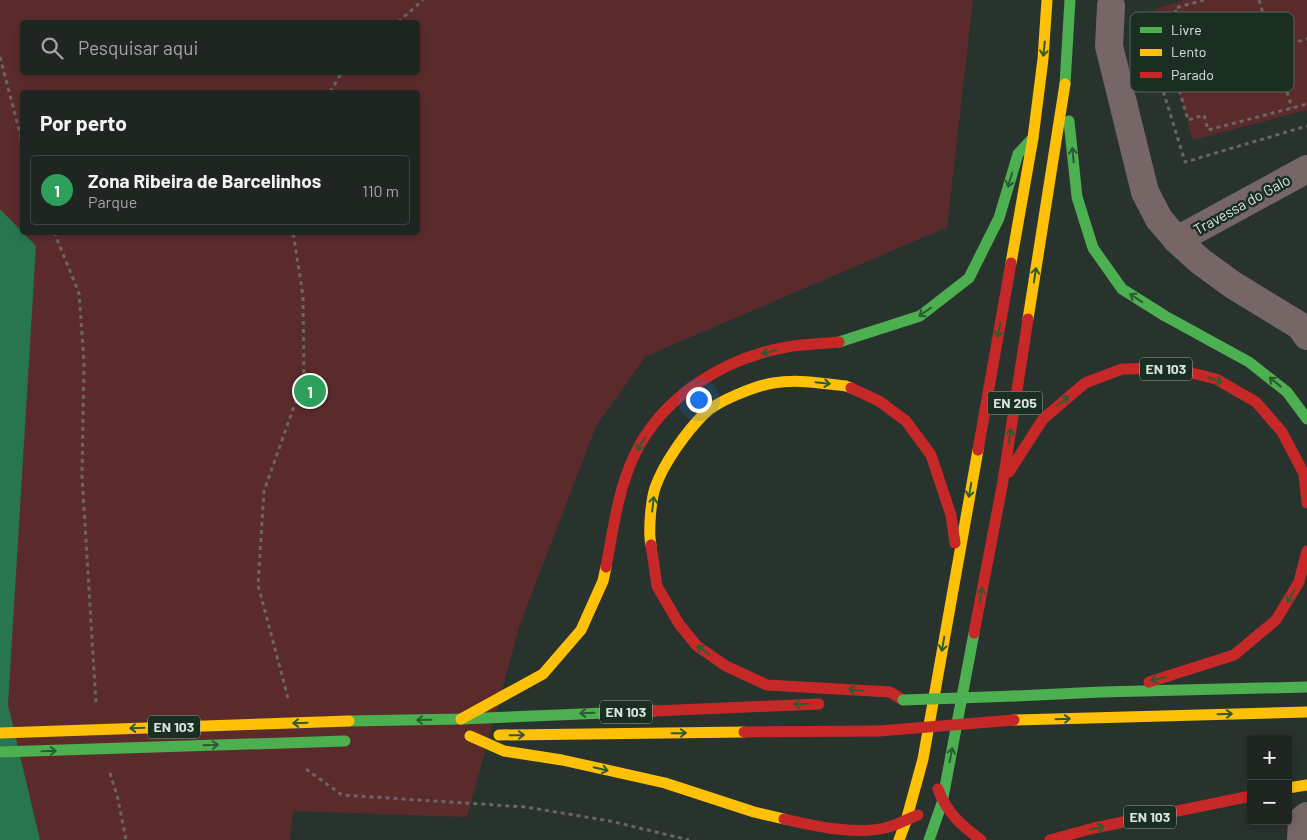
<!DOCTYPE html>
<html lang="pt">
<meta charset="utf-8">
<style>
body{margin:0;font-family:Barlow,sans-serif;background:#272e2a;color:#f1f3f6}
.controls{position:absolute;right:15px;bottom:15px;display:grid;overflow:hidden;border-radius:5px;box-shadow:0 2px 8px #0003}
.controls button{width:45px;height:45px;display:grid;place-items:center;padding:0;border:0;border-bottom:1px solid #3c4340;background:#1f2622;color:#f1f3f6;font:25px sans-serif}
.you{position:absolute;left:698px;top:399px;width:18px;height:18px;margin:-12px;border:4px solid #fff;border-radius:50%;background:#1a73e8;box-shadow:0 0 0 8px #1a73e833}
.badge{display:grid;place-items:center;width:32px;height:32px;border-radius:50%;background:#9aa59e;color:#fff;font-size:16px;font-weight:700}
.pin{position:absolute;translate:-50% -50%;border:2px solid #fff;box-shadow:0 1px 5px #0006}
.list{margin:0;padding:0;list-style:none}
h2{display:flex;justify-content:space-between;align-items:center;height:65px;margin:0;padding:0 20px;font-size:21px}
h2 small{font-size:16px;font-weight:400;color:#a1a5a5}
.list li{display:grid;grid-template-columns:32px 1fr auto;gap:15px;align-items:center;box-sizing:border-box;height:70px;margin:0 10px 10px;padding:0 10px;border:1px solid #3c4340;border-radius:5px}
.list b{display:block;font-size:19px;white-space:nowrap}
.list p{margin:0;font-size:16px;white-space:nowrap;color:#a1a5a5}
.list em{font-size:16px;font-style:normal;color:#a1a5a5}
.icon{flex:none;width:28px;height:28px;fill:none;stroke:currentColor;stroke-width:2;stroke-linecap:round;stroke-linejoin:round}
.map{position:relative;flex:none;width:1307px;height:840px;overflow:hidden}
.search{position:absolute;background:#1f2622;box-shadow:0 2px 8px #0003;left:20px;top:20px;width:400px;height:55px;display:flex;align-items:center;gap:12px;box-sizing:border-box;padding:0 18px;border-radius:5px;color:#a1a5a5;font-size:19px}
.panel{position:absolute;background:#1f2622;box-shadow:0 2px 8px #0003;left:20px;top:90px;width:400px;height:145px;border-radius:5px}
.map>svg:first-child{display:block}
.green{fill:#5b2b2c;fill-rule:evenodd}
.water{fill:#277650}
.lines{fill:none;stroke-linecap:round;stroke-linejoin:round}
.path{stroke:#6a6463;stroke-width:3;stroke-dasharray:4 4;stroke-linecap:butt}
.street{stroke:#766766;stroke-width:28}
.fast{stroke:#4caf50;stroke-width:11}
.slow{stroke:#ffc107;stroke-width:11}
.jam{stroke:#c62828;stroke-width:11}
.fast-bridge{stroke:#4caf50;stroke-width:11}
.slow-bridge{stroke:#ffc107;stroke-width:11}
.jam-bridge{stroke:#c62828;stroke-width:11}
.oneway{stroke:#2c5b32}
.labels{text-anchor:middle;stroke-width:5;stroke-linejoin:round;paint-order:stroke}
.shield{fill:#1a2e22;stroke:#9eada4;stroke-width:1}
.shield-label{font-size:14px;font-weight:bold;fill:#d7e3db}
.street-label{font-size:15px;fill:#d7e3db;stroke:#1a2e22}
.key{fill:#1a2e22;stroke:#53645a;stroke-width:1}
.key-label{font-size:14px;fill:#d7e3db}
</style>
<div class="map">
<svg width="1307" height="840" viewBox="0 0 1307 840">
<rect width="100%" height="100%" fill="#29332d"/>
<!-- green -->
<g class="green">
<path d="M0,0h973l-26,227 -301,129 -50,70 -76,198 -53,193 -174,-6 -3,29h-289zM22,22h396v50h-396zM22,92h396v140h-396z"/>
<path d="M1184,0h123v110l-114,30 -38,-131z"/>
</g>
<!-- water -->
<path class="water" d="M0,209l36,37 -28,459 32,135h-40z"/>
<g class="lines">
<!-- path -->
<g class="path">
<path d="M1204,0l-29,8 3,14 -17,5 27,93 16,-5 4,15 99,-26"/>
<path d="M1259,0l33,108"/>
<path d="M1140,15l45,147 122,-36"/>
<path d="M398,22l25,-22"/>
<path d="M0,57l22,84"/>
<path d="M1144,84l163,-45"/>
<path d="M330,92l12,-20"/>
<path d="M54,232l25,61 5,69 -2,113 14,229"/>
<path d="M288,698l-30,-113 6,-94 40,-113 -1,-82 -10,-64"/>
<path d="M306,769l36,26 184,12 84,14 79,19"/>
<path d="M110,773l8,26 8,41"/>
</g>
<!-- street -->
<g class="street">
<path d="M1111,6l-2,40 36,146 14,27 18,21 23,21 33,24 67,41 7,10"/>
<path d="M1177,240l130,-71"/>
<path d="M1301,840l1,-20 5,-4"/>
</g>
<!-- fast -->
<g class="fast">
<path d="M1065,84l5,-84"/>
<path d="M1069,121l8,76 16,51 29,41 43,27 84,46 38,30 20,27"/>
<path d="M839,342l81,-26 49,-38 30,-60 19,-64 15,-16"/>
<path d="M1014,696l87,-4 206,-5"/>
<path d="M349,721l112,-2 193,-8"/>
<path d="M929,840l13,-37 32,-170"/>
</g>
<!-- slow -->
<g class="slow">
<path d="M1011,263l22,-125 10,-79 4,-59"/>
<path d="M1028,319l37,-235"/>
<path d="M651,545c-3,-13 0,-45 4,-57 8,-24 31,-56 49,-74 13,-13 51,-28 69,-31 24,-4 49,0 73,3l5,2"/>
<path d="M461,719l82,-45 38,-44 22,-49 3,-14"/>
<path d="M1014,720l293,-8"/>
<path d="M499,735l245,-3"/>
<path d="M470,736l34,15 58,9 103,23 89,29 30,7"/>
<path d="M1288,788l19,-3"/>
<path d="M899,840l7,-19 17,-62 55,-309"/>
</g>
<!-- jam -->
<g class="jam">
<path d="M851,388l28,13 27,20 25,34 20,60 4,28"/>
<path d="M978,450l33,-187"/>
<path d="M1009,472l34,-53 42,-36 37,-14 50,-1 44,11 40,23 26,30 22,42 3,29"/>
<path d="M651,545l6,41 22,38 18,22 29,20 41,19 123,7 13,8"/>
<path d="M606,567c7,-37 12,-77 28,-111 27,-58 87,-96 148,-108 19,-4 38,-4 57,-6"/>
<path d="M974,633l29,-152 25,-162"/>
<path d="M1149,682l85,-27 42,-35 23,-38 8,-31"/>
<path d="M654,711l165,-7"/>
<path d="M744,732l135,-1"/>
<path d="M938,789c8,23 24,37 43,51"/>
<path d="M784,819c30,7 70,16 101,9 11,-2 22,-9 33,-13"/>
<path d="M1050,840l44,-12 157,-32"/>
</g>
<!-- fast-bridge -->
<g class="fast-bridge">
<path d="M903,700l111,-4"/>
<path d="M0,752l345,-11"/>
</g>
<!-- slow-bridge -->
<path class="slow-bridge" d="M0,733l349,-12"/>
<!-- jam-bridge -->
<path class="jam-bridge" d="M879,731l135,-11"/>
</g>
<!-- one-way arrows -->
<defs><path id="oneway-shaft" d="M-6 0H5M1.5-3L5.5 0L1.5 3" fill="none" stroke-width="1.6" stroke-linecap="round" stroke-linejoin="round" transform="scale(1.25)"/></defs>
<g class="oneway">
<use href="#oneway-shaft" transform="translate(1044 49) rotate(96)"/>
<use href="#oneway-shaft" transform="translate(1073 155) rotate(-96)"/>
<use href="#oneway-shaft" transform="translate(1010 180) rotate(106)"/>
<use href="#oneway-shaft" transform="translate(1035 275) rotate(-81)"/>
<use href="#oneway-shaft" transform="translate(1136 298) rotate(-147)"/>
<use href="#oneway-shaft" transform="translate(925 312) rotate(144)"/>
<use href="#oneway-shaft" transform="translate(999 330) rotate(100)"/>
<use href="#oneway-shaft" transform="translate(769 352) rotate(165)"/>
<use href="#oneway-shaft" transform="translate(1215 380) rotate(21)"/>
<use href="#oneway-shaft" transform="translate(1275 382) rotate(-142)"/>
<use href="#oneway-shaft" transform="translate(823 383) rotate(6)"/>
<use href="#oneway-shaft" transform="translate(1063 401) rotate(-40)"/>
<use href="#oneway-shaft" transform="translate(1010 436) rotate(-81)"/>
<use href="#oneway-shaft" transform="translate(641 444) rotate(121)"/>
<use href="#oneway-shaft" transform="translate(970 490) rotate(100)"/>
<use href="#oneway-shaft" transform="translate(653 504) rotate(-83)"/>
<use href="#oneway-shaft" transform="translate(981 595) rotate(-79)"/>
<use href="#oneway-shaft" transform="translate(1291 596) rotate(120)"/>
<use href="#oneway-shaft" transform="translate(943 644) rotate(100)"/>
<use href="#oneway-shaft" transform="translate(703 650) rotate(-144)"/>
<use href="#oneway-shaft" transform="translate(1158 679) rotate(166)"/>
<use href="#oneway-shaft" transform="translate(856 690) rotate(-177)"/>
<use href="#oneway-shaft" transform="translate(801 704) rotate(178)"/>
<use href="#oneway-shaft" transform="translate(587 713) rotate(178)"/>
<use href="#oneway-shaft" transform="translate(1225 714) rotate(-2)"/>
<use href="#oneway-shaft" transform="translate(1063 719) rotate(-2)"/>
<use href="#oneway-shaft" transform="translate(424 720) rotate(179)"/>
<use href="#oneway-shaft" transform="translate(300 723) rotate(178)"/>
<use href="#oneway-shaft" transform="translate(137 728) rotate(178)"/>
<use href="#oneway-shaft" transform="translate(679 733) rotate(-1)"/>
<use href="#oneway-shaft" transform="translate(517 735) rotate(-1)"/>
<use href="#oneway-shaft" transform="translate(211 745) rotate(-2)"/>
<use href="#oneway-shaft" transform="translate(49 751) rotate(-2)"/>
<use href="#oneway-shaft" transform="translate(951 755) rotate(-79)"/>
<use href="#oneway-shaft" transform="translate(601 769) rotate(13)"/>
<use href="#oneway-shaft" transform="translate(1097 828) rotate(-13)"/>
</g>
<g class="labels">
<!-- shield labels -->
<g class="shield">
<rect x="1140" y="357.5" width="52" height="23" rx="4"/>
<rect x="987.5" y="391.5" width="55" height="23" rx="4"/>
<rect x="600" y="700.5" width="52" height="23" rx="4"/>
<rect x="148" y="715.5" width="52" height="23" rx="4"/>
<rect x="1124" y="805.5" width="52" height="23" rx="4"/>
</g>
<g class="shield-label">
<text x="1166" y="374">EN 103</text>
<text x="1015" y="408">EN 205</text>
<text x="626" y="717">EN 103</text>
<text x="174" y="732">EN 103</text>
<text x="1150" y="822">EN 103</text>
</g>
<!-- street labels -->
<g class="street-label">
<text transform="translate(1242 205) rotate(-29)" y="5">Travessa do Galo</text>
</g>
</g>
<!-- legend -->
<rect x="1130" y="12" width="164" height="80" rx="8" class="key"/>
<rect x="1140" y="27" width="22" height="6" fill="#4caf50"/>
<rect x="1140" y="49" width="22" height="7" fill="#ffc107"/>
<rect x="1140" y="72" width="22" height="6" fill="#c62828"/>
<g class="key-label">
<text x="1171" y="35">Livre</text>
<text x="1171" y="57">Lento</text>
<text x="1171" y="80">Parado</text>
</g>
</svg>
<div class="controls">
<button>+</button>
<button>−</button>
</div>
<div class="you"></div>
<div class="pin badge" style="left:310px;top:391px;background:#2e9e5b">1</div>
<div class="search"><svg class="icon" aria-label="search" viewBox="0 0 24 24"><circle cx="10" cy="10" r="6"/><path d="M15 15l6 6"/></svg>Pesquisar aqui</div>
<section class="panel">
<h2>Por perto<small></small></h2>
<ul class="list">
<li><span class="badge" style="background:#2e9e5b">1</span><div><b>Zona Ribeira de Barcelinhos</b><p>Parque</p></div><em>110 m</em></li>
</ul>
</section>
</div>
